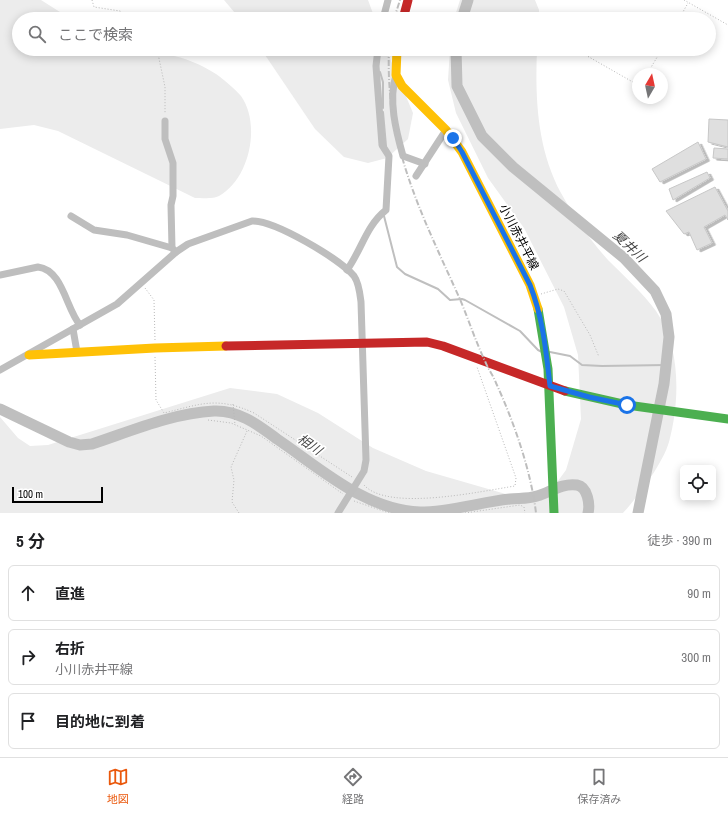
<!DOCTYPE html>
<html lang="ja">
<meta charset="utf-8">
<style>
body{margin:0;font-family:"Archivo Narrow","Noto Sans JP",sans-serif;background:#f2f2f2;color:#202124}
.controls{position:absolute;right:12px;bottom:12px;display:grid;overflow:hidden;border-radius:6px;box-shadow:0 2px 10px #0003}
.controls button{width:36px;height:36px;display:grid;place-items:center;padding:0;border:0;border-bottom:1px solid #e0e0e0;background:#fff;color:#202124;font:20px sans-serif}
.compass{position:absolute;left:632px;top:68px;width:36px;height:36px;border-radius:50%;background:#fff;box-shadow:0 2px 10px #0003;rotate:9deg}
.scale{position:absolute;left:12px;bottom:10px;width:91px;box-sizing:border-box;padding-left:4px;border:2px solid #000;border-top:0;font-size:11px;line-height:14px;white-space:nowrap;color:#000;-webkit-text-stroke:3px #fff;paint-order:stroke}
.stop{position:absolute;width:12px;height:12px;margin:-9px;border:3px solid #1a73e8;border-radius:50%;background:#fff}
.stop.end{background:#1a73e8;border-color:#fff;box-shadow:0 1px 4px #0008}
.list{margin:0;padding:0;list-style:none}
h2{display:flex;justify-content:space-between;align-items:center;height:52px;margin:0;padding:0 16px;font-size:17px}
h2 small{font-size:13px;font-weight:400;color:#757577}
.list li{display:grid;grid-template-columns:26px 1fr auto;gap:12px;align-items:center;box-sizing:border-box;height:56px;margin:0 8px 8px;padding:0 8px;border:1px solid #e0e0e0;border-radius:6px}
.list b{display:block;font-size:15px;white-space:nowrap}
.list p{margin:0;font-size:13px;white-space:nowrap;color:#757577}
.list em{font-size:13px;font-style:normal;color:#757577}
.icon{flex:none;width:22px;height:22px;fill:none;stroke:currentColor;stroke-width:2;stroke-linecap:round;stroke-linejoin:round}
.map{position:relative;flex:none;width:728px;height:513px;overflow:hidden}
.search{position:absolute;background:#fff;box-shadow:0 2px 10px #0003;left:12px;right:12px;top:12px;height:44px;display:flex;align-items:center;gap:10px;box-sizing:border-box;padding:0 14px;border-radius:22px;color:#757577;font-size:15px}
.sheet{height:244px;background:#fff}
nav{display:flex;justify-content:space-around;align-items:center;box-sizing:border-box;height:56px;border-top:1px solid #e0e0e0;background:#fff;font-size:11px;color:#757577}
nav a{display:grid;justify-items:center;gap:2px}
nav .on{color:#ea580c}
.map>svg:first-child{display:block}
.green{fill:#ececec}
.lines{fill:none;stroke-linecap:round;stroke-linejoin:round}
.stream{stroke:#bfbfbf;stroke-width:2}
.river{stroke:#bfbfbf;stroke-width:11}
.building{fill:#dfdfdf;stroke:#c7c7c7;filter:url(#shadow)}
.path{stroke:#b9b9b9;stroke-width:1;stroke-dasharray:1 2;stroke-linecap:butt}
.street{stroke:#bebebe;stroke-width:7}
.fast{stroke:#4caf50;stroke-width:9}
.slow{stroke:#ffc107;stroke-width:9}
.jam{stroke:#c62828;stroke-width:9}
.rail{stroke:#bebebe;stroke-width:2;stroke-dasharray:6 2 1 2;stroke-linecap:butt}
.route{stroke:#1a73e8;stroke-width:5}
.labels{text-anchor:middle;stroke-width:3.5;stroke-linejoin:round;paint-order:stroke}
.street-label{font-size:12px;fill:#000;stroke:#fff}
.water-label{font-size:13px;font-style:italic;fill:#444;stroke:#fff}
</style>
<div class="map">
<svg width="728" height="513" viewBox="0 0 728 513">
<defs>
<filter id="shadow"><feDropShadow dx="3.5" dy="2" stdDeviation="0" flood-color="#0004"/></filter>
</defs>
<rect width="100%" height="100%" fill="#fff"/>
<!-- green -->
<g class="green">
<path d="M0,0h41l30,19h-52v30h113c12,4 23,4 36,6 16,2 34,10 48,19 7,5 19,15 25,22 20,28 9,83 -22,100 -5,3 -17,2 -24,2l-137,-67 -24,-6 -34,4z"/>
<path d="M224,0h144l7,19h-135z"/>
<path d="M460,0h75l4,10v9h-85z"/>
<path d="M261,49h125l27,64 -5,26 -21,19 -19,5 -24,-6 -29,-28z"/>
<path d="M450,49h87c-2,50 0,99 24,144 13,24 29,47 47,67 16,16 34,32 48,51 25,36 24,90 13,131 -6,21 -31,55 -46,71h-623v-96l18,21 12,8 18,-1 182,-57 47,6 41,19 55,35 53,23 94,27 17,-1 15,-8 14,-19 15,-51 -3,-64 -14,-48 -40,-79 -36,-50 -32,-65 -8,-33z"/>
</g>
<g class="lines">
<!-- stream -->
<g class="stream">
<path d="M380,72l3,10v26"/>
<path d="M383,112l3,34"/>
<path d="M384,216l13,51 8,7 33,15 12,11 12,-1 3,1 55,31 18,19 6,3"/>
<path d="M550,352l20,4 12,9 20,1 64,-1"/>
</g>
<!-- river -->
<g class="river">
<path d="M462,19l6,-19"/>
<path d="M456,49l1,37 25,50 31,31 111,91 31,33 11,23 3,23 -5,47 -26,129"/>
<path d="M0,409l69,33 11,3 12,-1c39,-13 81,-31 122,-33 25,-1 44,14 63,28 43,29 88,71 143,73 31,0 60,-10 90,-13 9,-1 18,0 27,-3 14,-4 24,-13 40,-11 11,2 13,20 11,28"/>
</g>
</g>
<!-- building -->
<g class="building">
<path d="M709,119l19,1v27l-20,-5z"/>
<path d="M698,142l8,17 -46,23 -8,-13z"/>
<path d="M714,148l14,1v10l-15,-1z"/>
<path d="M707,172l3,6 -37,22 -4,-11z"/>
<path d="M715,187l13,24v9l-3,-5 -21,12 8,16 -15,7 -8,-18 -5,2 -18,-23z"/>
</g>
<g class="lines">
<!-- path -->
<g class="path">
<path d="M92,0l2,7 26,4 13,8"/>
<path d="M684,0l44,25"/>
<path d="M679,19l9,-16"/>
<path d="M157,49l8,38v27"/>
<path d="M575,49l63,36"/>
<path d="M647,74l15,-25"/>
<path d="M145,288l9,12 1,40"/>
<path d="M541,294l17,-5 6,2 26,44 9,22"/>
<path d="M155,357l1,43 8,13c37,-9 53,-17 90,0l98,64"/>
<path d="M233,404l2,21"/>
<path d="M208,420l23,3 30,13 82,58"/>
<path d="M364,485c24,27 118,6 151,1l1,-8 -39,-111"/>
<path d="M354,501l35,12"/>
<path d="M239,513l-7,-11 2,-22 -3,-13 16,-36"/>
<path d="M465,513l55,-8 4,2 1,6"/>
</g>
<!-- street -->
<g class="street">
<path d="M383,19l5,-19"/>
<path d="M396,75c-8,25 0,56 7,81l22,8"/>
<path d="M165,121v18l8,24v33l-2,9 1,43 4,4"/>
<path d="M416,176l30,-46"/>
<path d="M71,216l23,14 33,5 45,13"/>
<path d="M347,270c15,-21 19,-44 39,-60l3,-54 -7,-11 -6,-79 2,-17"/>
<path d="M0,275l38,-8c25,3 28,42 42,58"/>
<path d="M73,329l4,23"/>
<path d="M0,370l117,-66 59,-52 12,-8 64,-23c22,-1 88,38 102,55 5,7 6,18 7,26l5,158 -2,11 -26,42"/>
</g>
<!-- fast -->
<g class="fast">
<path d="M538,309l10,60 6,144"/>
<path d="M565,391l62,14 101,14"/>
</g>
<!-- slow -->
<g class="slow">
<path d="M397,49l-1,26 6,11 44,44 16,22 68,133 8,24"/>
<path d="M29,355l126,-7 71,-2"/>
</g>
<!-- jam -->
<g class="jam">
<path d="M403,19l5,-19"/>
<path d="M226,346l201,-4 16,4 122,45"/>
</g>
<!-- rail -->
<g class="rail">
<path d="M394,19l6,-19"/>
<path d="M389,49c-4,95 32,164 70,248 9,21 16,43 26,64 3,8 8,14 11,22 18,39 35,88 40,130"/>
</g>
</g>
<g class="lines">
<!-- route -->
<path class="route" d="M453,138l9,14 68,133c13,33 16,66 20,101l39,11 38,8"/>
</g>
<g class="labels">
<!-- street labels -->
<g class="street-label">
<text transform="translate(519 237) rotate(63)" y="4">小川赤井平線</text>
</g>
<!-- water labels -->
<g class="water-label">
<text transform="translate(630 246) rotate(43)" y="5">夏井川</text>
<text transform="translate(310 444) rotate(35)" y="5">相川</text>
</g>
</g>
</svg>
<div class="controls">
<button><svg class="icon" aria-label="locate" viewBox="0 0 24 24"><circle cx="12" cy="12" r="6"/><path d="M12 2v4M12 18v4M2 12h4M18 12h4"/></svg></button>
</div>
<svg class="compass" viewBox="-18 -18 36 36"><path d="M0-13l5 13h-10z" fill="#e53935"/><path d="M0 13l5-13h-10z" fill="#757577"/></svg>
<div class="scale">100 m</div>
<div class="stop" style="left:627px;top:405px"></div>
<div class="stop end" style="left:453px;top:138px"></div>
<div class="search"><svg class="icon" aria-label="search" viewBox="0 0 24 24"><circle cx="10" cy="10" r="6"/><path d="M15 15l6 6"/></svg>ここで検索</div>
</div>
<section class="sheet">
<h2>5 分<small>徒歩 · 390 m</small></h2>
<ul class="list">
<li><svg class="icon" aria-label="ahead" viewBox="0 0 24 24"><path d="M12 20V5M6 11l6-6 6 6"/></svg><div><b>直進</b></div><em>90 m</em></li>
<li><svg class="icon" aria-label="right" viewBox="0 0 24 24"><path d="M7 20v-9h11M14 6l5 5-5 5"/></svg><div><b>右折</b><p>小川赤井平線</p></div><em>300 m</em></li>
<li><svg class="icon" aria-label="arrive" viewBox="0 0 24 24"><path d="M6 21V4h12l-3 4 3 4H6"/></svg><div><b>目的地に到着</b></div></li>
</ul>
</section>
<nav>
<a class="on"><svg class="icon" aria-label="map" viewBox="0 0 24 24"><path d="M3 6l6-2 6 2 6-2v14l-6 2-6-2-6 2zM9 4v14M15 6v14"/></svg>地図</a>
<a><svg class="icon" aria-label="directions" viewBox="0 0 24 24"><path d="M12 3l9 9-9 9-9-9zM9 14v-3h6M13 9l2 2-2 2"/></svg>経路</a>
<a><svg class="icon" aria-label="saved" viewBox="0 0 24 24"><path d="M7 4h10v16l-5-4-5 4z"/></svg>保存済み</a>
</nav>
